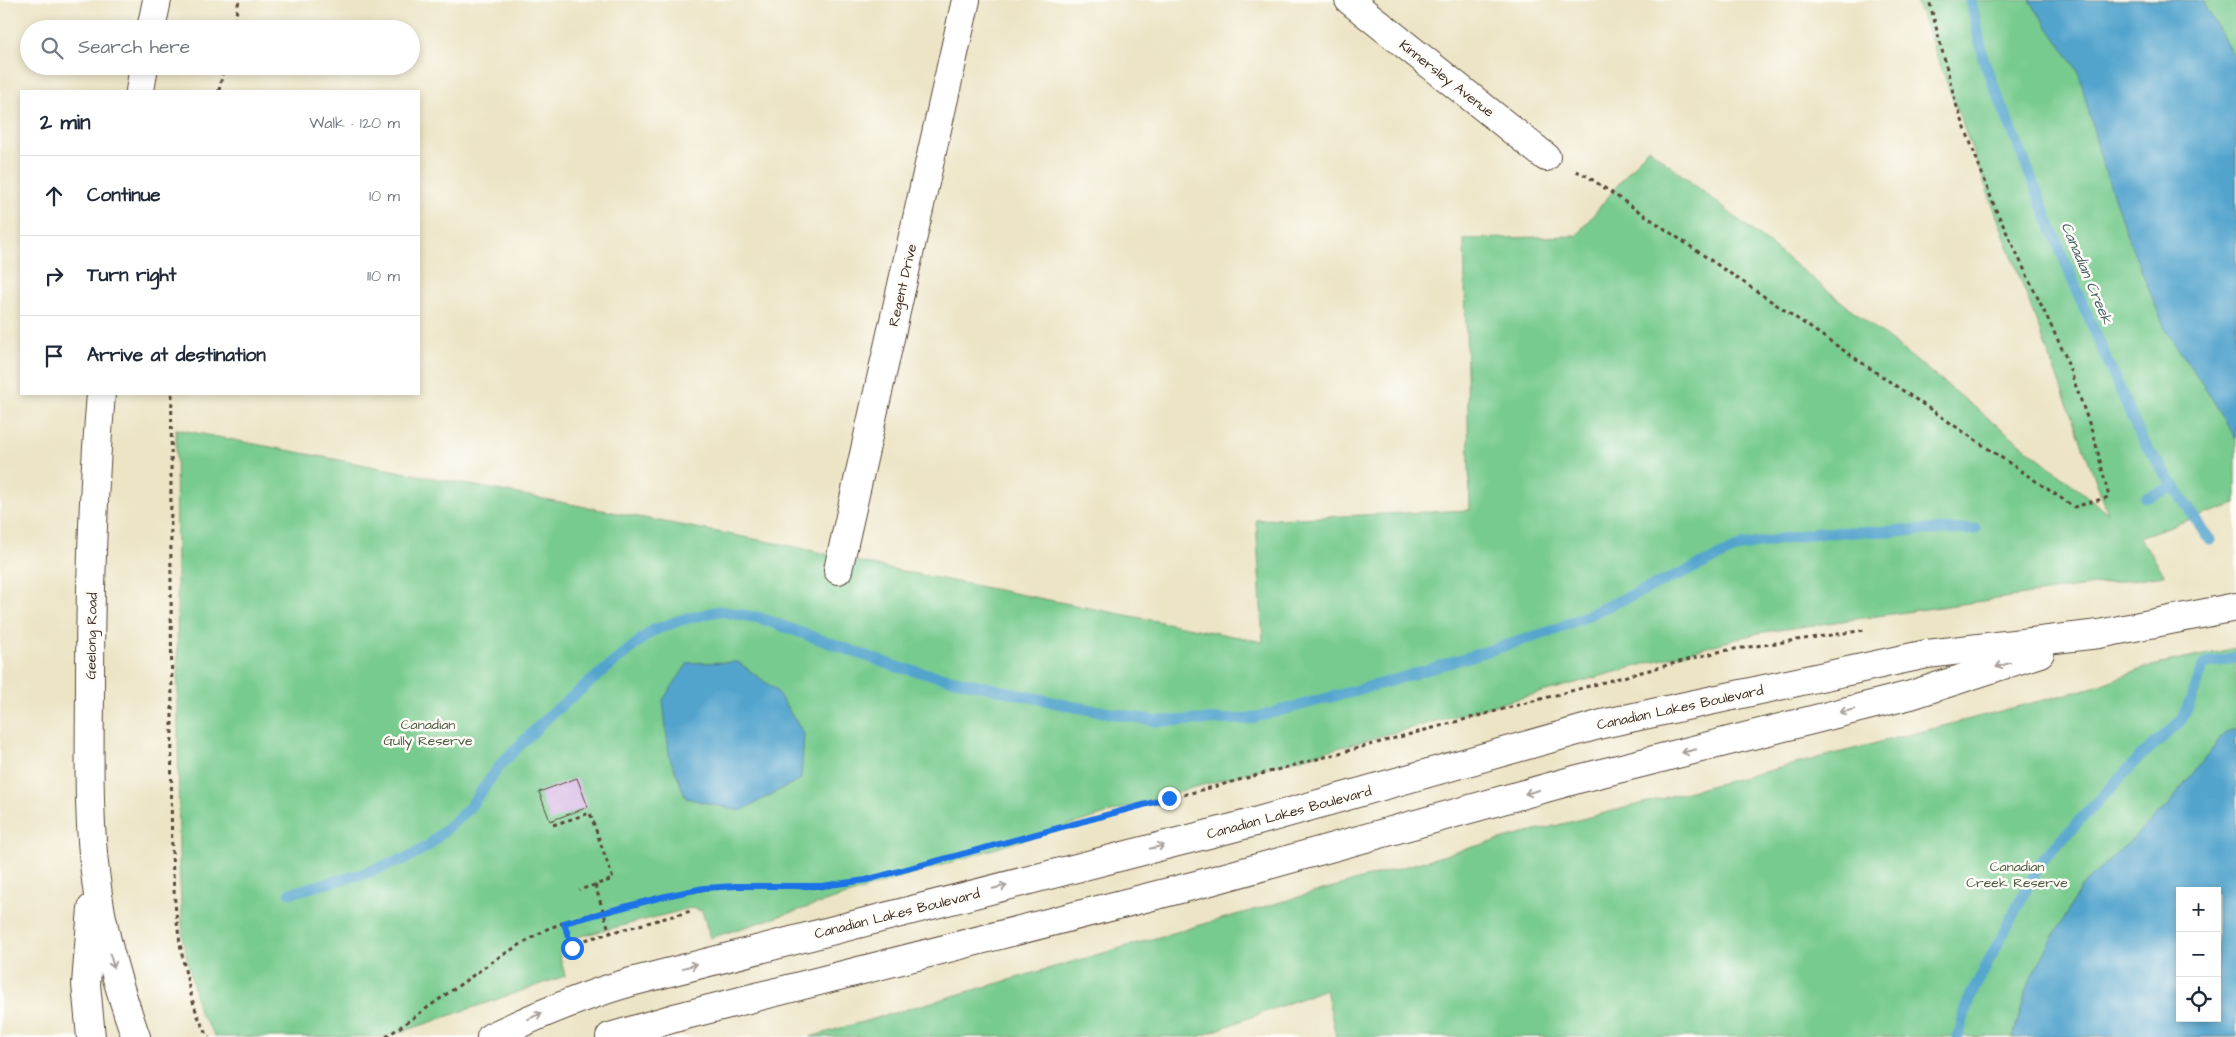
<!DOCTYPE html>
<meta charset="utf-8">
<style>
body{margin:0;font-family:"Architects Daughter",sans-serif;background:#f6f6f7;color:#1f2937}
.controls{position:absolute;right:15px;bottom:15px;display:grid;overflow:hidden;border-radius:0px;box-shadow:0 2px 8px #0003}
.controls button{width:45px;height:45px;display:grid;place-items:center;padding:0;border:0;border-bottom:1px solid #e0e1e3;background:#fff;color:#1f2937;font:25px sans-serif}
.stop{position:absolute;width:15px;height:15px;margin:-11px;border:4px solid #1a73e8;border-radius:50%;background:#fff}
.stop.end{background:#1a73e8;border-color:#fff;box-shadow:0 1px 5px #0008}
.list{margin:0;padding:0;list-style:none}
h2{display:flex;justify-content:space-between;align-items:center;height:65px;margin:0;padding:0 20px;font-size:21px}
h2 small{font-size:16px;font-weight:400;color:#747a83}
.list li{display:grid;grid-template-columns:32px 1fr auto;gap:15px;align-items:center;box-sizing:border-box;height:80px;padding:0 20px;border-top:1px solid #e0e1e3}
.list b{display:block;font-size:19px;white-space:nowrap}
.list em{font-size:16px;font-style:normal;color:#747a83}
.icon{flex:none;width:28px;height:28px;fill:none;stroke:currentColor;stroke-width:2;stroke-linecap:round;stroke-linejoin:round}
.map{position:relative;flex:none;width:2236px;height:1037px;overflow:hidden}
.search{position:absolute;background:#fff;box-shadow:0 2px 8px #0003;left:20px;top:20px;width:400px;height:55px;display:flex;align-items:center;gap:12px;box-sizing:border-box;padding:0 18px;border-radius:28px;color:#747a83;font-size:19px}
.panel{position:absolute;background:#fff;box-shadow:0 2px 8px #0003;left:20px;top:90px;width:400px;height:305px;border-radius:0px}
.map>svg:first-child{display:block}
.green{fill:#77cb8e;stroke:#597a56;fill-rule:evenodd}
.water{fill:#53a4cd;stroke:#476776;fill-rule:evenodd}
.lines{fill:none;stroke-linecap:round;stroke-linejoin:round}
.stream{stroke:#53a4cd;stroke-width:11}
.building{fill:#d2b0e4}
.minor-casing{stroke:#564637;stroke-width:30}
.major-casing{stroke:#564637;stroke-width:30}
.path{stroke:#564637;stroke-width:3;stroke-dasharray:4 4;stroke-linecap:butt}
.minor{stroke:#fff;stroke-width:28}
.major{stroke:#fff;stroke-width:28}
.oneway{stroke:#a79f9a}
.route{stroke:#1a73e8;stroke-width:6}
.labels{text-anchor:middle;stroke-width:5;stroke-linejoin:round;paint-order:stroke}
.street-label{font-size:14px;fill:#3b2a1e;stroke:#fdfcf7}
.park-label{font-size:14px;fill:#4d5a40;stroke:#fdfcf7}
.water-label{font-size:15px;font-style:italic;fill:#455b64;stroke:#fdfcf7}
</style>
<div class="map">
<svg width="2236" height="1037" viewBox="0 0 2236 1037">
<rect width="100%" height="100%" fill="#fdfcf7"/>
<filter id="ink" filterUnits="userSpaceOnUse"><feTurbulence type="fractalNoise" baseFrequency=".02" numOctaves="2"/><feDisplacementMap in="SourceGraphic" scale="10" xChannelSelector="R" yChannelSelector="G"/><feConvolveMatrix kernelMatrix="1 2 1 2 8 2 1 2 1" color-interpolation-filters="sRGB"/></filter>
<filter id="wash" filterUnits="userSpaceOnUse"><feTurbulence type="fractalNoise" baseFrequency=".0096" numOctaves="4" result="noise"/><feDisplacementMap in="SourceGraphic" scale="20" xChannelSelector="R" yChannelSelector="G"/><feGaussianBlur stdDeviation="1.12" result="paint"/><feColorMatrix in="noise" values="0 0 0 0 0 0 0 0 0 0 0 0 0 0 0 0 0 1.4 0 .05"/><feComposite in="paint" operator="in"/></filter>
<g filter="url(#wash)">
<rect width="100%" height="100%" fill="#ece4c5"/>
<!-- green -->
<g class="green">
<path d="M1916,0h320v504l-97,33 26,38 -407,58 -592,162 -456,143 -8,-27 -11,-3 -125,32 -7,12 6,24 -178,61h-171l-17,-25 -16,-71 -4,-79 -3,-433 620,118 90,21 377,74 -7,-122 214,-10 -6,-271 112,-3 72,-88 460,365z"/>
<path d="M2236,648v389h-900l-10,-48 -128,48h-388l663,-190 621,-160 53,-20zM2180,891h37v127h-37z"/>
</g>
<!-- water -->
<g class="water">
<path d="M2031,0h174v5l31,56v378l-28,-47 -42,-61 -38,-93 -27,-79 -23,-89 -47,-67z"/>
<path d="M738,662l38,28 28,44 -3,45 -61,32 -54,-13 -17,-43 -6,-55 25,-37z"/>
<path d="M2236,729v308h-223l16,-56 52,-94 86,-81 59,-74zM2180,891h37v127h-37z"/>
</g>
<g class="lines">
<!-- stream -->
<g class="stream">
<path d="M1971,0l13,61 93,230 64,147 69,102"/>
<path d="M2146,498l29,-12"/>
<path d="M290,893l73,-19 44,-16 21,-12 42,-39 31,-43 49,-49 102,-84 29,-11 38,-9 41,7 137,49 173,39 86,15 93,-2 142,-38 164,-51 187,-84 75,-13 158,-4"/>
<path d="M1958,1037l11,-38 72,-138 99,-104 41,-36 12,-26 11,-31 32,-7"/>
</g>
</g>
<g id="blocks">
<!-- building -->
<path class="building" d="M577,778l11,29 -38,14 -11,-29z"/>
</g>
</g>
<g filter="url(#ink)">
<use href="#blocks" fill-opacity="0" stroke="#564637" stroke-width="1"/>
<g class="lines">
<!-- minor casing -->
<g class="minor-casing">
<g id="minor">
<path d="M1349,0l197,157"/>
<path d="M838,570l128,-570"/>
<path d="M491,1037c46,-22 91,-41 140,-55l613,-157 358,-101 325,-70 172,-20 137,-27"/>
<path d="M610,1037l68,-20 522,-133 378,-105 333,-84 129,-42"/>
</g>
</g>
<!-- major casing -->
<g class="major-casing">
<g id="major">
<path d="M151,29l6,-29"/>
<path d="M140,91l4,-25"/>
<path d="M101,394c-8,95 -11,191 -11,286 0,66 -3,134 6,200 6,53 22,106 40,157"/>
<path d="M91,1037l-5,-53 6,-76"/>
</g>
</g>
<!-- path -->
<g class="path">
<path d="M233,29l6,-29"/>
<path d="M219,91l5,-25"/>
<path d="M1576,171l11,5 487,331 35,-10 -15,-60 -30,-84 -69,-145 -39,-104 -27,-104"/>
<path d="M172,394c-2,105 -1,211 0,317 0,86 -5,175 13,259 6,25 10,46 24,67"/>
<path d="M553,825l37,-12 23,66 -34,11"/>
<path d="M595,885l15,48"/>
<path d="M564,923l8,25"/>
<path d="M570,944l121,-33"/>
<path d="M386,1037l113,-80 48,-28 24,-9 95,-24 38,-7 32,-3 86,1 44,-7 828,-222 28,-7 143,-21"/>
</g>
<!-- minor -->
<use href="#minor" class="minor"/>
<!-- major -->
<use href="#major" class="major"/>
</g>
<!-- one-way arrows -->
<defs><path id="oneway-shaft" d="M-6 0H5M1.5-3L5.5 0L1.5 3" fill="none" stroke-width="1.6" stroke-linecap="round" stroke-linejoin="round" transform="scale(1.25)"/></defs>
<g class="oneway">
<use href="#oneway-shaft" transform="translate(2003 665) rotate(162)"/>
<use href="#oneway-shaft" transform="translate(1847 711) rotate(166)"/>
<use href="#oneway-shaft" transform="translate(1689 751) rotate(166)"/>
<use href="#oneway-shaft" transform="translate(1532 792) rotate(164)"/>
<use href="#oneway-shaft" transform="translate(1157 847) rotate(-14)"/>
<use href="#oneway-shaft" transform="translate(1000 887) rotate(-14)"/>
<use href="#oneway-shaft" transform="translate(112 961) rotate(74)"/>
<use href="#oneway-shaft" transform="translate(690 966) rotate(-15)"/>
<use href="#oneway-shaft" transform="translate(535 1016) rotate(-25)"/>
</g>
</g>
<g class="lines" filter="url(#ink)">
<!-- route -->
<path class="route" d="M572,948l-8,-25 102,-27 38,-8 32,-2h86l44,-6 303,-82"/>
</g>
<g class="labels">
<!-- street labels -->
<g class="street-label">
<text transform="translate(1447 78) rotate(38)" y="5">Kinnersley Avenue</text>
<text transform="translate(902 285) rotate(-77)" y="5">Regent Drive</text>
<text transform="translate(91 636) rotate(-89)" y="5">Geelong Road</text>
<text transform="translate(1680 707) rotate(-12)" y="5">Canadian Lakes Boulevard</text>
<text transform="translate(1289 812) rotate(-15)" y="5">Canadian Lakes Boulevard</text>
<text transform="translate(897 913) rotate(-14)" y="5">Canadian Lakes Boulevard</text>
</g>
<!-- park labels -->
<g class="park-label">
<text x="428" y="729">Canadian<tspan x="428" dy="16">Gully Reserve</tspan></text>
<text x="2017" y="871">Canadian<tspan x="2017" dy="16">Creek Reserve</tspan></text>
</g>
<!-- water labels -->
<g class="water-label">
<text transform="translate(2087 273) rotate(67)" y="5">Canadian Creek</text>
</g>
</g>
</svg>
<div class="controls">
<button>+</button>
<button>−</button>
<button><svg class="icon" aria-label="locate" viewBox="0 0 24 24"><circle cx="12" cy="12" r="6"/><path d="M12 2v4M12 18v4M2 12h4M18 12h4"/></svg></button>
</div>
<div class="stop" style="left:572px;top:948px"></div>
<div class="stop end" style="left:1169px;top:798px"></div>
<div class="search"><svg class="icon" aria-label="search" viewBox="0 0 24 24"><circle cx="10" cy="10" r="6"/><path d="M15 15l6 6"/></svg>Search here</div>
<section class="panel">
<h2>2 min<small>Walk · 120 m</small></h2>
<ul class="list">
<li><svg class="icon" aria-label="ahead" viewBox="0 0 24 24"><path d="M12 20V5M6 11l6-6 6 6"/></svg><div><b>Continue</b></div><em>10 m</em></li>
<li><svg class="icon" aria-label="right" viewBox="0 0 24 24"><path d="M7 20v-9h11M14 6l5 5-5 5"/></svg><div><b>Turn right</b></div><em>110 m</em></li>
<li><svg class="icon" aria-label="arrive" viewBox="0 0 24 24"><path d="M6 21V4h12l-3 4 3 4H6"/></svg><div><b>Arrive at destination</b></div></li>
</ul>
</section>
</div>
